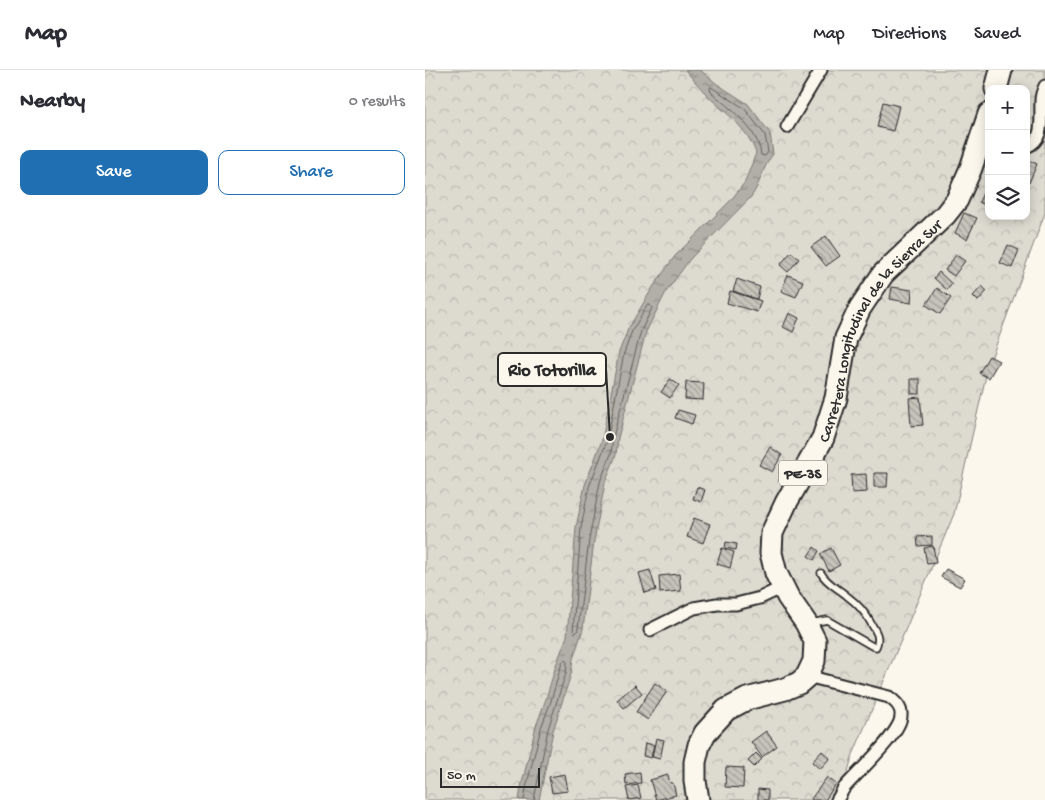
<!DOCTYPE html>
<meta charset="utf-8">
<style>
body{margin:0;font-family:"Gochi Hand",sans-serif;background:#f2f2f3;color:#2b2b33}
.controls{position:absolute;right:15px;top:15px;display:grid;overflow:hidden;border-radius:10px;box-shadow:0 2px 12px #0003}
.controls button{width:45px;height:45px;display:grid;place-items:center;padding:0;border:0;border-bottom:1px solid #e1e1e2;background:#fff;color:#2b2b33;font:25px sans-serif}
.scale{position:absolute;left:15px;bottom:12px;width:100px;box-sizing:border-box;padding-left:5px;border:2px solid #2b2b2b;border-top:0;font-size:14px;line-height:18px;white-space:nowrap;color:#2b2b2b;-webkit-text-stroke:4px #fbf7ec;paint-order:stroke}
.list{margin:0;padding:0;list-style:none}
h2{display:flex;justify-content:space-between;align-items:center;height:65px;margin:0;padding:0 20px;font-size:21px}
h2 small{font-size:16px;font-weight:400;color:#7c7c81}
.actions{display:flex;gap:10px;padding:15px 20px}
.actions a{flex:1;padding:11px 0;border:1px solid #1f6fb2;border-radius:10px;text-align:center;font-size:18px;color:#1f6fb2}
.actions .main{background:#1f6fb2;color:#fff}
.icon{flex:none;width:28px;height:28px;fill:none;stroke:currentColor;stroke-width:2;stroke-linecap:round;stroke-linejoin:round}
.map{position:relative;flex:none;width:620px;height:730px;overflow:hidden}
header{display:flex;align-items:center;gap:30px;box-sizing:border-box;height:70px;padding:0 25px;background:#fff;border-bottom:1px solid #e1e1e2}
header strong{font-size:24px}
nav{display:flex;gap:28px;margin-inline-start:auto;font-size:18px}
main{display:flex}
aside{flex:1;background:#fff}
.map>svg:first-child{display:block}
.forest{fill:url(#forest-crowns);stroke:#84827e;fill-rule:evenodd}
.water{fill:url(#water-ripples);stroke:#7b7a75}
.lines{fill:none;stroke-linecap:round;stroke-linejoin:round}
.shore{stroke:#61605d;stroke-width:1}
.building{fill:url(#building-back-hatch);stroke:#2b2b2b}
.lane-casing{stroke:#2b2b2b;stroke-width:9}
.street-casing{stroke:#2b2b2b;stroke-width:15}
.highway-casing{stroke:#2b2b2b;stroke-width:25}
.lane{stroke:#fbf7ec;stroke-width:5.5}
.street{stroke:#fbf7ec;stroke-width:11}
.highway{stroke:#fbf7ec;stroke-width:21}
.labels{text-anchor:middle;stroke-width:5;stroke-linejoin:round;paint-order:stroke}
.shield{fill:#fbf7ec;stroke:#696865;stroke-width:1}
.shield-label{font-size:15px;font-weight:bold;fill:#2b2b2b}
.street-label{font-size:16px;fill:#2b2b2b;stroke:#fbf7ec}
.leader{fill:none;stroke:#2b2b2b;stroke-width:2}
.callout-dot{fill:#2b2b2b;stroke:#fbf7ec;stroke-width:2}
.callout{fill:#fbf7ec;stroke:#2b2b2b;stroke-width:2}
.callout-label{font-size:18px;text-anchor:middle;font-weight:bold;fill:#2b2b2b}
</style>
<header>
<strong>Map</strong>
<nav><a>Map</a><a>Directions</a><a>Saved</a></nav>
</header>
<main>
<aside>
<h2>Nearby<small>0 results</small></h2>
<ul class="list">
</ul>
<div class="actions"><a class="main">Save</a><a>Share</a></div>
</aside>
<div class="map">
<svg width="620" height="730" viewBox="0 0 620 730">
<defs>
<pattern id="forest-crowns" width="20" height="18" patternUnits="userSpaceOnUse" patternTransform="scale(1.25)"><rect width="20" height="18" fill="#dddad0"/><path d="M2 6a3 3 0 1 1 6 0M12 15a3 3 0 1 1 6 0" fill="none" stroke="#bebbb3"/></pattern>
<pattern id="water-ripples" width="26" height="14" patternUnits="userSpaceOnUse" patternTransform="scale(1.25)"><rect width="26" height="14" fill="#b1afa7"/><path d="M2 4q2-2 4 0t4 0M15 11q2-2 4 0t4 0" fill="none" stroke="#908f88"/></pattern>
<pattern id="building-back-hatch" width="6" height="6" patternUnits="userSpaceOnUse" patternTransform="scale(1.25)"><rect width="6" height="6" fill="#c7c4bc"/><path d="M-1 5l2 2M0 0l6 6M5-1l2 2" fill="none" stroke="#a29f99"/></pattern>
</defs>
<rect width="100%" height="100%" fill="#fbf7ec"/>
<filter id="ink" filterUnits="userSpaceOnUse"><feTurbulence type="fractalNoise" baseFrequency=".02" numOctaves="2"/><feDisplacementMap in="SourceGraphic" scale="10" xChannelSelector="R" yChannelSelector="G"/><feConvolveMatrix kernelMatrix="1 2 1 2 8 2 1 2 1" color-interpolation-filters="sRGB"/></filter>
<g filter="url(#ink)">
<!-- forest -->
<path class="forest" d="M0,0h620v143l-57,154 -34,147 -102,243 -12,43h-415zM564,19h37v127h-37z"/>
<!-- water -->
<path class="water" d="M260,0h15l17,14 31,20 22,29 3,21c-11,14 -12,29 -22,43l-61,62 -24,33 -20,40 -28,106 -2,17 -11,28 -11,58 -11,88 -10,30 -2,15 -18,57 -14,69h-20l2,-13 15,-61 10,-27 10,-34 11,-29 9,-109 9,-42 17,-45 17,-88 9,-23 25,-42 22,-31 56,-56 14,-18 11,-29c-8,-24 -29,-39 -47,-56 -9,-9 -16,-18 -24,-27z"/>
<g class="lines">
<!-- shore -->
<g class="shore">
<path d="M286,17l33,21 21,27 3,17 -3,4 -4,-1c-3,-27 -32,-47 -50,-63l-1,-3z"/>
<path d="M225,235l2,3 -11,23 -28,106 -2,17 -11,28 -11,58 -11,88 -1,4 -2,1 -2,-2 8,-103 8,-41 18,-46 17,-88 8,-22 15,-25z"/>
<path d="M99,730l2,-12 15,-60 10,-27 10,-35 2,-5 2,-1 2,2 -1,11 -18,56 -14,71"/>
</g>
</g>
<!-- building -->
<g class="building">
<path d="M458,32l16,4 -6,25 -16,-4z"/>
<path d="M601,89l11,5 -8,19 -3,-2z"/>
<path d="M558,123l6,3v11l-10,-5z"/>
<path d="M539,143l13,5 -10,21 -12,-6z"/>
<path d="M401,166l14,20 -14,10 -15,-19z"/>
<path d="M583,175l11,5 -7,18 -12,-5z"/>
<path d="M366,182l8,7 -11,13 -8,-7z"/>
<path d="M531,185l9,6 -11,15 -9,-6z"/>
<path d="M514,202l13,12 -5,6 -13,-12z"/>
<path d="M363,205l15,6 -7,16 -15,-6z"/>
<path d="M312,209l23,8 -3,12 -24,-8z"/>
<path d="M557,216l5,5 -9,10 -5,-5z"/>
<path d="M467,217l20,3 -1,13 -21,-4z"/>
<path d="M512,218l14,10 -11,16 -14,-9z"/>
<path d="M305,221l31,10 -4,11 -30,-9z"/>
<path d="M364,243l10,5 -6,14 -10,-5z"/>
<path d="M564,286l10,5 -10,17 -10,-5z"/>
<path d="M245,309l9,6 -9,13 -9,-6z"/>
<rect x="486" y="309" width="9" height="15"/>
<path d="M261,312l18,1 -1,17 -18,-1z"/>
<path d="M495,327l3,28 -12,1 -2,-28z"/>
<path d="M253,340l17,5 -3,9 -17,-6z"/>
<path d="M345,377l12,8 -10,17 -13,-7z"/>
<path d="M449,403h14l-1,14h-13z"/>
<path d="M441,404l1,18 -15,1 -1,-18z"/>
<path d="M272,417l8,3 -4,12 -8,-3z"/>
<path d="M269,448l16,6 -7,19 -16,-6z"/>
<path d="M507,466v9l-14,1 -1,-9z"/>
<path d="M301,472l11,2 -1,6 -11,-2z"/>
<path d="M508,476l3,17 -9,1 -3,-16z"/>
<path d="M389,477l5,4 -5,9 -6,-4z"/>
<path d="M297,478l12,4 -4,16 -13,-4z"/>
<path d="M406,478l9,17 -11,6 -9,-17z"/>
<path d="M521,499l19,10 -5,8 -19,-10z"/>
<path d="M225,500l6,20 -11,3 -6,-20z"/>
<path d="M254,504l2,17 -21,2 -1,-17z"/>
<path d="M230,613l12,8 -19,29 -12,-8z"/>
<path d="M210,615l7,8 -18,15 -7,-8z"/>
<path d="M341,661l11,15 -15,11 -11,-15z"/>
<path d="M231,668l8,2 -4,19 -8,-2z"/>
<path d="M220,673l9,2 -3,13 -8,-2z"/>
<path d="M397,681l8,7 -10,11 -8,-7z"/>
<path d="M331,683l6,6 -8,8 -6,-6z"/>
<path d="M301,697l18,1 -1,20 -18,-1z"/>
<path d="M215,702l1,11 -15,2 -1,-11z"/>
<path d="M140,704l3,17 -16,2 -3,-16z"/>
<path d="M243,705l2,8h3l3,12 -20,5 -6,-20z"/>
<path d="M402,707l9,7 -11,16h-12l-2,-1z"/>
<path d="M213,715l3,13 -12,2 -3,-13z"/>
<path d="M333,719l10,1v10h-10z"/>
</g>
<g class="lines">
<!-- lane casing -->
<g class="lane-casing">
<path id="lane" d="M386,553l16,-3 45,26 4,1c4,-9 1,-14 -4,-22 -6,-12 -14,-21 -25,-29 -9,-8 -20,-12 -26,-23"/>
</g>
<!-- street casing -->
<g class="street-casing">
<g id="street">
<path d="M362,57l34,-57"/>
<path d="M601,77c19,-7 14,-27 15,-46 0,-5 2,-11 4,-15"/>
<path d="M225,560l44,-22 23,-4h19l24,-6 23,-11"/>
<path d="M382,606l82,21c6,5 13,10 12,19 0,17 -44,57 -56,71 -3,3 -5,9 -8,13"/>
</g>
</g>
<!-- highway casing -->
<g class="highway-casing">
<g id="highway">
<path d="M571,19l5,-19"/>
<path id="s1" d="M273,730l-3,-19v-19l4,-17 6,-12 21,-23 21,-11 38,-10 14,-6 8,-7 7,-15 1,-20 -9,-18 -18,-26 -12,-24 -5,-20 1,-20 14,-30 37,-65 13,-40 10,-60 14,-30 23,-34 62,-59 12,-15 14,-32 18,-54"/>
</g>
</g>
<!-- lane -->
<use href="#lane" class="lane"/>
<!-- street -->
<use href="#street" class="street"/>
<!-- highway -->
<use href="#highway" class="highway"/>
</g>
</g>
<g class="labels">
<!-- shield labels -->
<rect class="shield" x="354" y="390.5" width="48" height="25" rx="4"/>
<g class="shield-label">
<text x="378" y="408">PE-3S</text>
</g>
<!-- street labels -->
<g class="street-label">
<text dy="6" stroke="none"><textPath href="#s1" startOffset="578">Carretera Longitudinal de la Sierra Sur</textPath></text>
</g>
</g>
<!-- callouts -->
<path class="leader" d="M185 367L181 299"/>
<circle class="callout-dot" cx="185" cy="367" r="5"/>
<rect class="callout" x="73" y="283" width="108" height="33" rx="5"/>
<g class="callout-label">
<text x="127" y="305">Rio Totorilla</text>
</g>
</svg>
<div class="controls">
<button>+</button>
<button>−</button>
<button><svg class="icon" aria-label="layers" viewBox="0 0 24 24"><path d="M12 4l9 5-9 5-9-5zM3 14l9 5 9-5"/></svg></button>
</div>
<div class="scale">50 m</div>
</div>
</main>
